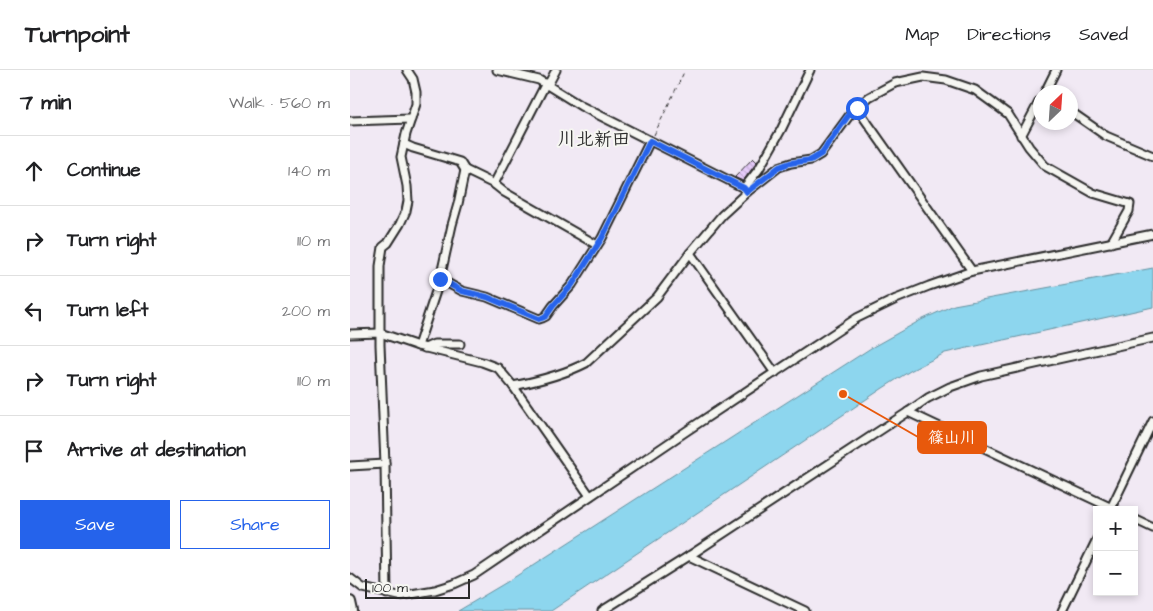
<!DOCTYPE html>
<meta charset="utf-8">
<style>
body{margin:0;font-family:"Architects Daughter","Klee One",sans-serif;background:#f6f6f6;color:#202124}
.controls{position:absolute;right:15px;bottom:15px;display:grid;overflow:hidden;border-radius:0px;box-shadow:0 2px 8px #0003}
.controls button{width:45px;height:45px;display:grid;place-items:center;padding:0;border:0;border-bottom:1px solid #e0e0e0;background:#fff;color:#202124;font:25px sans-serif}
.compass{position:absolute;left:683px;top:15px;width:45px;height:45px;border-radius:50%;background:#fff;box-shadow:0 2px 8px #0003;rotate:25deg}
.scale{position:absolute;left:15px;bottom:12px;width:105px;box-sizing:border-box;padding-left:5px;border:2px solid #2b2b2b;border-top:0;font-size:14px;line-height:18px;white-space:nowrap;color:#2b2b2b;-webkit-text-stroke:4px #f6f6f2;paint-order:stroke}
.stop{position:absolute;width:15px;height:15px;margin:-11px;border:4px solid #2563eb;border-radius:50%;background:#fff}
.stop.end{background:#2563eb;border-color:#fff;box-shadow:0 1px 5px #0008}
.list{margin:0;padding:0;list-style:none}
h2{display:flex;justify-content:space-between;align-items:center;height:65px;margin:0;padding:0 20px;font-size:21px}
h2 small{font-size:16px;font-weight:400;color:#757577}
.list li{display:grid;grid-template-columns:32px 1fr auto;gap:15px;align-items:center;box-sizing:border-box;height:70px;padding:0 20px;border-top:1px solid #e0e0e0}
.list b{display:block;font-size:19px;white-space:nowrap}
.list em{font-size:16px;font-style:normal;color:#757577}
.actions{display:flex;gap:10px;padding:15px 20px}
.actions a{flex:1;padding:11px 0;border:1px solid #2563eb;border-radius:0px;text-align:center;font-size:18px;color:#2563eb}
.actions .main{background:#2563eb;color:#fff}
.icon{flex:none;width:28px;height:28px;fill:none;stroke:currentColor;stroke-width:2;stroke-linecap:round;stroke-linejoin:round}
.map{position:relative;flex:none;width:803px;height:541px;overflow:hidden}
header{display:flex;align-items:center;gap:30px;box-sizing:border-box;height:70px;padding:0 25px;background:#fff;border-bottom:1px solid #e0e0e0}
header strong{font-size:24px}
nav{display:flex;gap:28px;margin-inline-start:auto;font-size:18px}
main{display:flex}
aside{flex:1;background:#fff}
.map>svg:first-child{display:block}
.water{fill:#8dd6ee;stroke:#6692a0}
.building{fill:url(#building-back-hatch);stroke:#2b2b2b}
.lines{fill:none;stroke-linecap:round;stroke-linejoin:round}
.minor-casing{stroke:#2b2b2b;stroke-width:11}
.highway-casing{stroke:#2b2b2b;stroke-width:14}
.path{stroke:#2b2b2b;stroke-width:1;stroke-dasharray:4 4;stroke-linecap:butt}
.minor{stroke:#f6f6f2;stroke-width:7}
.highway{stroke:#f6f6f2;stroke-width:10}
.route{stroke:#2563eb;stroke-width:6}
.labels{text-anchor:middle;stroke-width:4;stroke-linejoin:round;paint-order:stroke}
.quarter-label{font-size:18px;font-weight:bold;fill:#2b2b2b;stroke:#f6f6f2}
.leader{fill:none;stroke:#e8590c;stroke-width:2}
.callout-dot{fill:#e8590c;stroke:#f6f6f2;stroke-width:2}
.callout{fill:#e8590c;stroke:#e8590c;stroke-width:2}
.callout-label{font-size:16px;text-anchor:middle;font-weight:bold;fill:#fff}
</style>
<header>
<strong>Turnpoint</strong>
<nav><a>Map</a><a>Directions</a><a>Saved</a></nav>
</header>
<main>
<aside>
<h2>7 min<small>Walk · 560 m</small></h2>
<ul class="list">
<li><svg class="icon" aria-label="ahead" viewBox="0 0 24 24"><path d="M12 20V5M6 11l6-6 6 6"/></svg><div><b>Continue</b></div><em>140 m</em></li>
<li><svg class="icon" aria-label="right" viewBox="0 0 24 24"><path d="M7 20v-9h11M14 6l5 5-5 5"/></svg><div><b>Turn right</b></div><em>110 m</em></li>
<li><svg class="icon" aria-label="left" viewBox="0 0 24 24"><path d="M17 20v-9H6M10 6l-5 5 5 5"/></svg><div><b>Turn left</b></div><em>200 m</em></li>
<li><svg class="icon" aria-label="right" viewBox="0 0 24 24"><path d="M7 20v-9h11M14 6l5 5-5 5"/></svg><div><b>Turn right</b></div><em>110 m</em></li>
<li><svg class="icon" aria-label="arrive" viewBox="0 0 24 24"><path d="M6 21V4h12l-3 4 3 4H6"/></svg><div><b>Arrive at destination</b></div></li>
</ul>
<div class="actions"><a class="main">Save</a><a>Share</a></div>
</aside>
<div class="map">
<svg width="803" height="541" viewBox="0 0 803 541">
<defs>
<pattern id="building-back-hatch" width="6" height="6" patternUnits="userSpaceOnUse" patternTransform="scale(1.25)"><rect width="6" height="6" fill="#e6cbfa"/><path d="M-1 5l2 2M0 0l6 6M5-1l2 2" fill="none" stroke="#c5aed6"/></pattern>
</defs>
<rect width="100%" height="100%" fill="#f1e9f4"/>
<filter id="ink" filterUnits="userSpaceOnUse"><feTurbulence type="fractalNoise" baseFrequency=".02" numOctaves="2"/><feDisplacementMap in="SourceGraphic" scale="10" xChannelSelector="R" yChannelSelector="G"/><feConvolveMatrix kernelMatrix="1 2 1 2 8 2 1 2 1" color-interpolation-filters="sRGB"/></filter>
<g filter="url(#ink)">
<!-- water -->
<path class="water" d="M803,198v39l-208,46 -35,18 -27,17 -332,223h-93l49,-29 364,-234 50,-28 33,-15z"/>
<!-- building -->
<path class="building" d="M403,88l4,4 -14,19 -7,-3 -1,-1z"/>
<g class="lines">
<!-- minor casing -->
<g class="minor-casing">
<g id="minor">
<path d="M147,0l42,10 42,26 163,82 3,4"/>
<path d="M198,15l8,-15"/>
<path d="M695,22l11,-22"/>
<path d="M507,38l115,163"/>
<path d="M720,41l36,25 47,20"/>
<path d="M0,51l61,-2"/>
<path d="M671,66l19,-36"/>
<path d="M54,74l9,4 47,14 5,8 29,14 10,8 93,53"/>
<path d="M144,114l52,-101"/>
<path d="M394,118l15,-19 22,-39 29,-60"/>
<path d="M340,183l85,120"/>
<path d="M90,209l22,12 25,6 52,22 3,-1 4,-2 7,-10 19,-21 30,-47 48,-97"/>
<path d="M0,264l30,-1 38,13 64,16 16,6 15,18 77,110"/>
<path d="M68,276l22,-67 12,-54 6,-21 7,-34"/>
<path d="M75,278l9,-4h26"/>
<path d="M163,316c25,-5 50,-11 73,-23l71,-66 33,-44 32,-38 25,-23 32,-25 12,-4 20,-3 10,-6 28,-38 20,-19 26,-14 28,-6 23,3 29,10 33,24 21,33 16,19 48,27 37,11 -1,7 -18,32"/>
<path d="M558,342l208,98"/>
<path d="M0,396l35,-2"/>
<path d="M760,440l43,-89"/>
<path d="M784,449l19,9"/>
<path d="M339,486l116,55"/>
<path d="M0,508l13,10 36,8 36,-6 19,-6 20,-9 214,-145 169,-112 39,-19 33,-13 43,-15 181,-37"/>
<path d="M37,524l-2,-130 -5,-119v-79l3,-19 5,-4 12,-19 6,-13 2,-10 -1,-15 -6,-29 5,-23 10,-30v-12l-3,-13 -6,-9"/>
<path d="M252,541l87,-55 219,-144 20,-14 22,-11 31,-11 172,-38"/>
<path d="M712,541l35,-72"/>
</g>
</g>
<!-- highway casing -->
<g class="highway-casing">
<path id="highway" d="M0,532l2,9"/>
</g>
<!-- path -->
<path class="path" d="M304,65l31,-65"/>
<!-- minor -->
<use href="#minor" class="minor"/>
<!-- highway -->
<use href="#highway" class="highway"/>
</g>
</g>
<g class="lines" filter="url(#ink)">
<!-- route -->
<path class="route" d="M90,209l22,12 25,6 52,22 3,-1 4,-2 7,-10 19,-21 30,-47 48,-97 94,47 3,4 32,-25 11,-4 21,-3 10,-6 27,-38 9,-8"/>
</g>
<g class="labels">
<!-- quarter labels -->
<g class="quarter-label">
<text x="244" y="75">川北新田</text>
</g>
</g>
<!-- callouts -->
<path class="leader" d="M493 324L568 367"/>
<circle class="callout-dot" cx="493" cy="324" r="5"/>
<rect class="callout" x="568" y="352" width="68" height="31" rx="5"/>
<g class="callout-label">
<text x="602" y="373">篠山川</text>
</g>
</svg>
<div class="controls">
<button>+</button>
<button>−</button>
</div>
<svg class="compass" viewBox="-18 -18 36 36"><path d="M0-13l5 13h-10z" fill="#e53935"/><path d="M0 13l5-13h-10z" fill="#757577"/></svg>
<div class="scale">100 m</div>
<div class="stop" style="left:507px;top:38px"></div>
<div class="stop end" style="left:90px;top:209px"></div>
</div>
</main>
